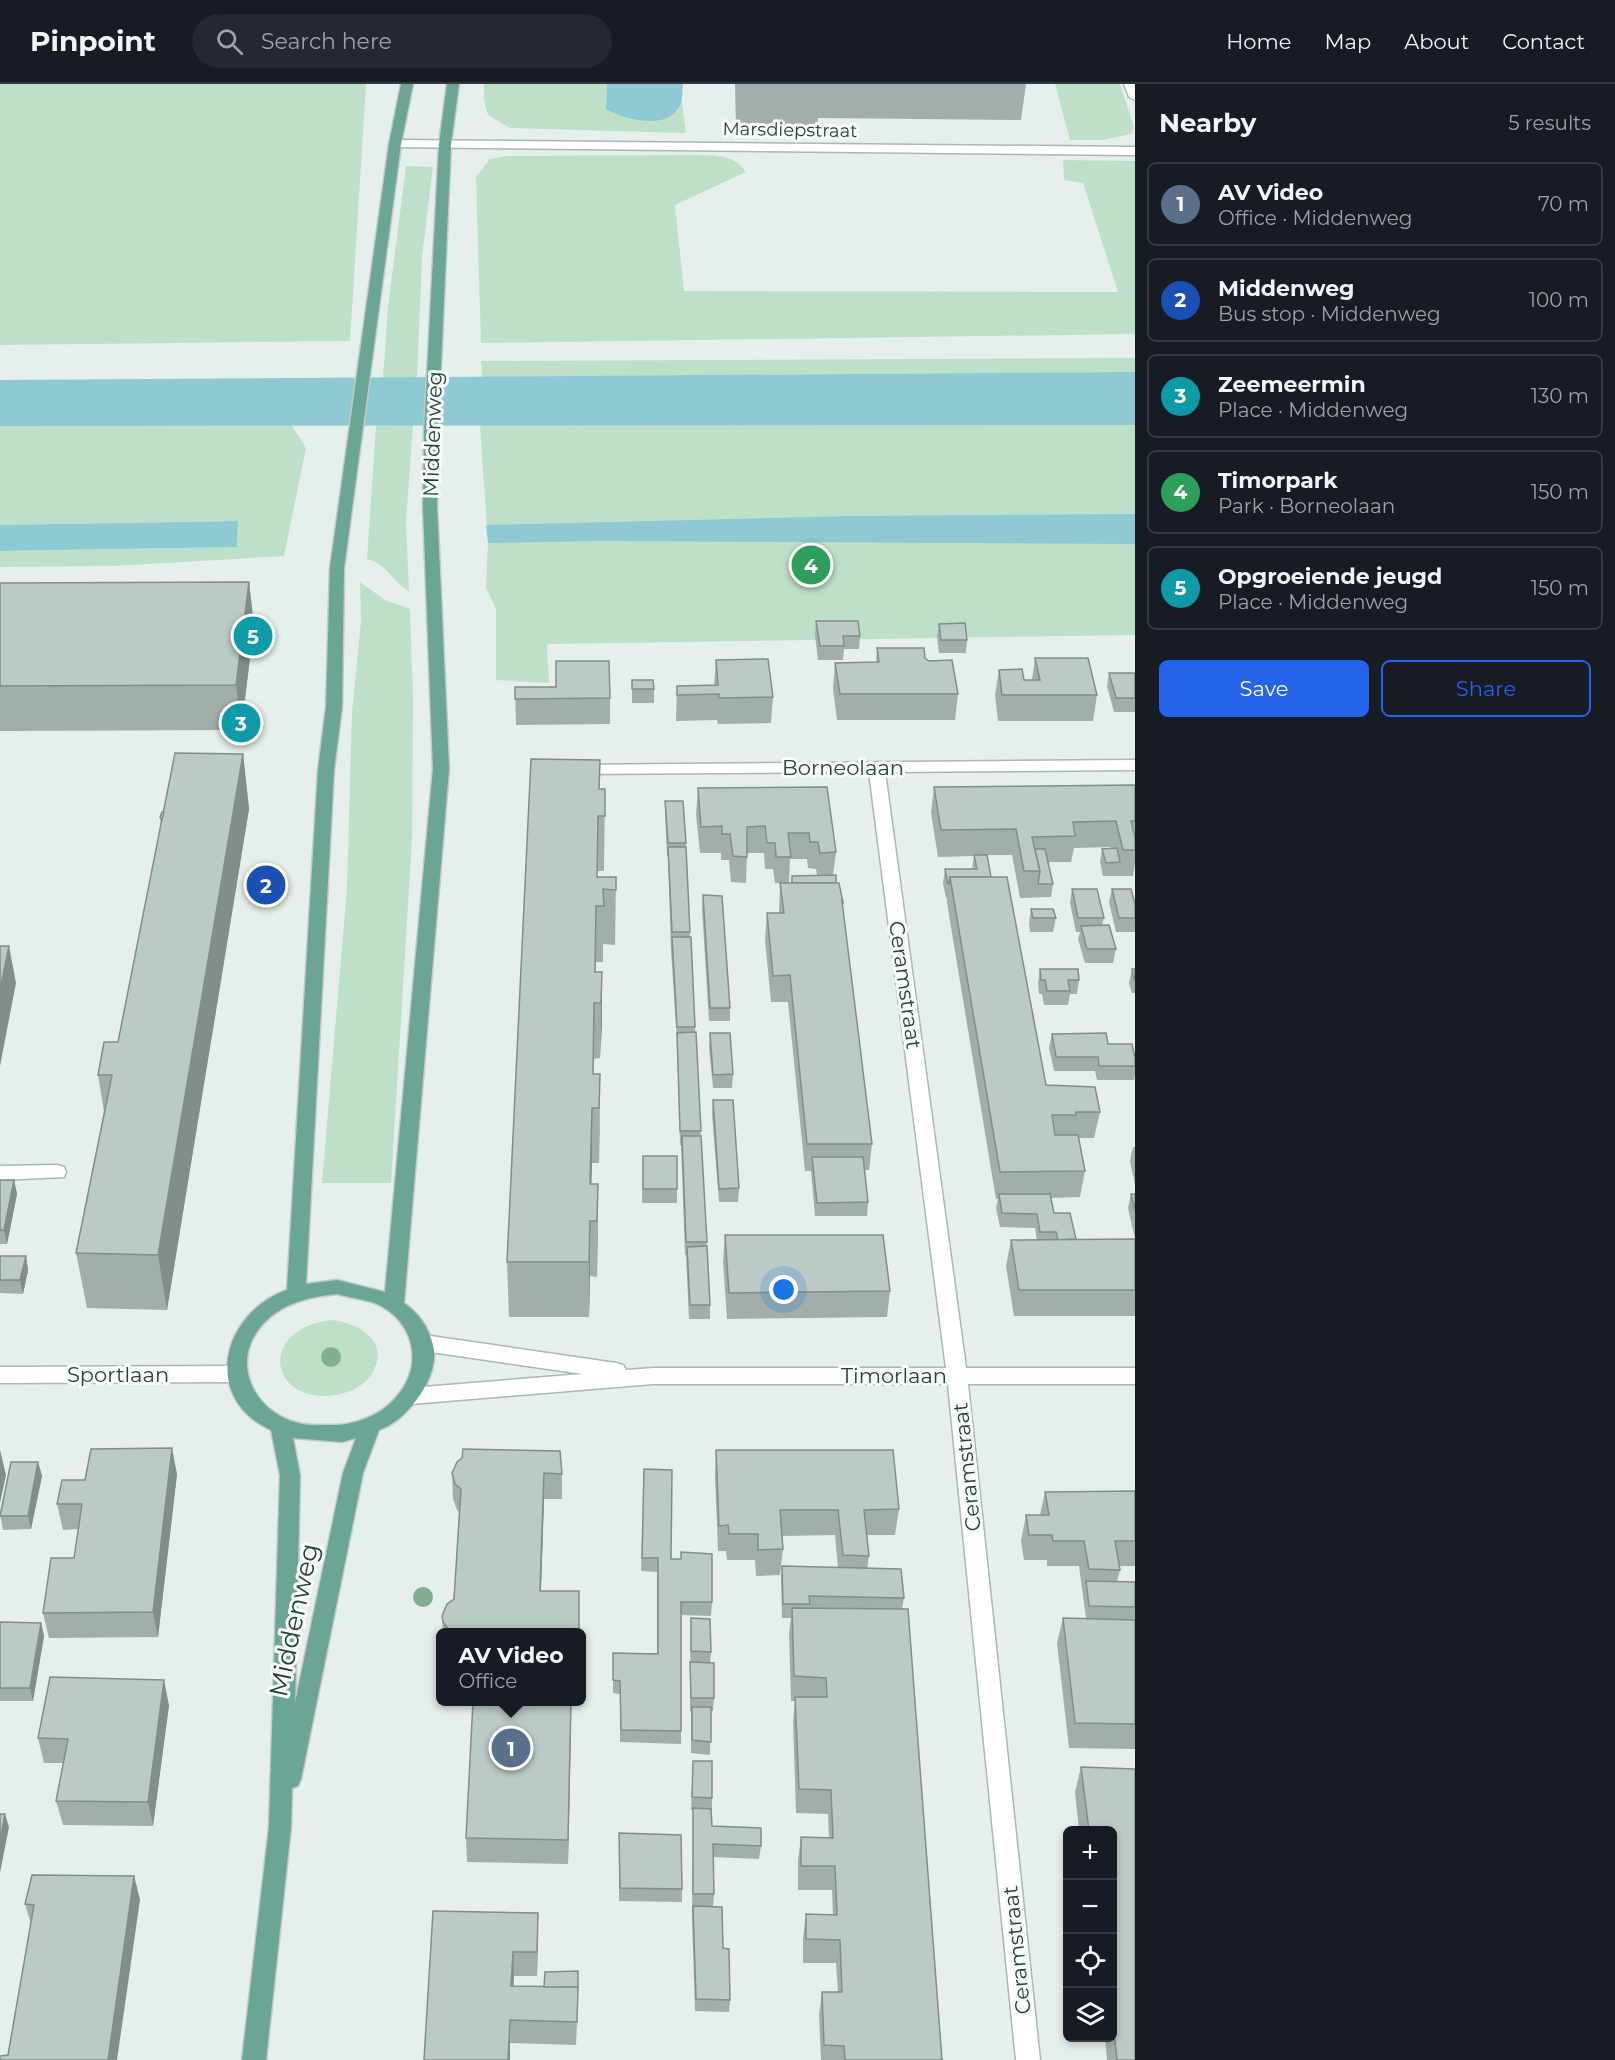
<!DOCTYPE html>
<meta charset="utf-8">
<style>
body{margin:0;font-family:Montserrat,sans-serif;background:#242831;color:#f1f3f6}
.controls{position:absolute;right:18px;bottom:18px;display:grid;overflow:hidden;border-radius:9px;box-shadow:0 3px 9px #0003}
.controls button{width:54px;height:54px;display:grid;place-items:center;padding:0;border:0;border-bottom:2px solid #363941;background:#171b24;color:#f1f3f6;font:30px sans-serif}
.you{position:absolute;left:784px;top:1206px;width:21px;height:21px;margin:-15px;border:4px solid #fff;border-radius:50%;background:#1a73e8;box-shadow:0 0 0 9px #1a73e833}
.badge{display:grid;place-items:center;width:39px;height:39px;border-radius:50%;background:#2563eb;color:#fff;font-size:20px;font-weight:700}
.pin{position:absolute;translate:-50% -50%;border:3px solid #fff;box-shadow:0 2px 6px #0006}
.popup{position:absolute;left:436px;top:1544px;width:150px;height:78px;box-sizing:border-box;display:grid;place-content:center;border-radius:9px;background:#171b24;filter:drop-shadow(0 2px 4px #0005);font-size:20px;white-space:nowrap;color:#9ea1a6}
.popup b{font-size:22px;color:#f1f3f6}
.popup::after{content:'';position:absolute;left:50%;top:100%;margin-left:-12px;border:12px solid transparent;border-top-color:#171b24}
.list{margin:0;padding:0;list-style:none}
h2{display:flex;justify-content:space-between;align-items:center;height:78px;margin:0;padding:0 24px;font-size:26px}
h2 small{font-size:20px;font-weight:400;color:#9ea1a6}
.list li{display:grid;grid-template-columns:39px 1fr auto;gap:18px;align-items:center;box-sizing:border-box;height:84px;margin:0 12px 12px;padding:0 12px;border:2px solid #363941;border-radius:9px}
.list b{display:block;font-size:22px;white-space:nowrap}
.list p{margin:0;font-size:20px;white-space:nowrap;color:#9ea1a6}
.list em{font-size:20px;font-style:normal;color:#9ea1a6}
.actions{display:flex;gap:12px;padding:18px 24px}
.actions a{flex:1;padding:14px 0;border:2px solid #2563eb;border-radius:9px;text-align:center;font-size:21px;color:#2563eb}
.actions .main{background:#2563eb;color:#fff}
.icon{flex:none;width:33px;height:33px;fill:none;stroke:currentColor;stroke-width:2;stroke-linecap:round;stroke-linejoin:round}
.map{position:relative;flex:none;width:1135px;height:1976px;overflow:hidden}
header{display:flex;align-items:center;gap:36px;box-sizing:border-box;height:84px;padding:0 30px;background:#171b24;border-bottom:2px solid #363941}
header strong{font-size:28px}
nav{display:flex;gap:33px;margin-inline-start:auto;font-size:21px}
.search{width:420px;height:54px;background:#242831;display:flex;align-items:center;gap:15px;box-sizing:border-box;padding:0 21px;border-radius:33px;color:#9ea1a6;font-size:22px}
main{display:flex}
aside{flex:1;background:#171b24}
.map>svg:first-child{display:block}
.green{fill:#bfe0c8}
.water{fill:#8ec9d4}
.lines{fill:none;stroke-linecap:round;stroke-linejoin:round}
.minor-casing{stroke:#a8b8b2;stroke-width:3}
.major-casing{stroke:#c2cac8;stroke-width:3}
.minor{fill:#fff;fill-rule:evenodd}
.major{fill:#6aa596;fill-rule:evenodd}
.tree{fill:#80af93}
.wall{fill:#a1aea9;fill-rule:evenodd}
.shaded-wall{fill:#838d89}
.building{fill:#bbcac4;stroke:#838d89;stroke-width:1.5}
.labels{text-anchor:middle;stroke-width:6;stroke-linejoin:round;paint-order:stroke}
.far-street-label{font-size:18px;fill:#24423a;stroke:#f7fbf9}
.street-label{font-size:21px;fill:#24423a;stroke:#f7fbf9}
.near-street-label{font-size:26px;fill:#24423a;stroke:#f7fbf9}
</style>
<header>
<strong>Pinpoint</strong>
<div class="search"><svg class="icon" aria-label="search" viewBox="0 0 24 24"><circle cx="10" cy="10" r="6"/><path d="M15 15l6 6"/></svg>Search here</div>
<nav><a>Home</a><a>Map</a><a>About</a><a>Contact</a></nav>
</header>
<main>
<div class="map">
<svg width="1135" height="1976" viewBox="0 0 1135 1976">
<rect width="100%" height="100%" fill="#e6efeb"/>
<!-- green -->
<g class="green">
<path d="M0,0h366l-16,257 -350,4z"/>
<path d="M484,0h123l-1,25 68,4 8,-11 4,31 -176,-5 -22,-13 -4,-15z"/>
<path d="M1055,0h65l14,43 -3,7 -28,6h-33z"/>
<path d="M693,71c21,1 40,-2 53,17l-71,33 9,86 434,1 -35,-109 -19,-3 -1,-20 72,1v173l-654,9 -5,-166 14,-18 18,-3z"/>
<path d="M406,82l27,1 -11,90 -5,120 -34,1 5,-71z"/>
<path d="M1135,274v14l-653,5 -1,-16z"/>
<path d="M413,341l-7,97 3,69c-17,-9 -22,-28 -42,-32l9,-133z"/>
<path d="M480,341h655v210l-588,9 2,39 -53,-3v-71l-10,-21 2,-45z"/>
<path d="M0,342h292l14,22 -22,108 -171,10 -113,1v-16l237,-4 1,-26 -238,4z"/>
<path d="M360,498l25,18 25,9 3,88 -1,143 -21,343h-69l25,-295 5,-175 9,-92z"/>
<path d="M333,1236c28,4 59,23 38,55 -7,11 -22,18 -35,20 -68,10 -79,-68 -3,-75z"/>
</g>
<!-- water -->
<g class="water">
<path d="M607,0h76c-1,6 0,14 -2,19 -11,29 -55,17 -75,6z"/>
<path d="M1135,288v53l-1135,1v-46z"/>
<path d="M1135,430v30l-532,-3 -115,2 -2,-18 367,-9z"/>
<path d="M238,437l-1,26 -237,4v-26z"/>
</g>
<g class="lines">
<!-- minor casing -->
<g class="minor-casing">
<g id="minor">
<path d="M1124,0h11v16l-6,-3z"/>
<path d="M395,56l740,7v8l-744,-8v-6z"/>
<path d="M1135,676v10l-250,2 81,596h169v16h-167l72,676h-24l-68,-676h-295l-242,20 -7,-2 -3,-6 3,-6 7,-2 172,-14 -159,-23 -7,-3 -3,-5 3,-5 7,-3 192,28 7,2 3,5 27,-2h293l-77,-596 -294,2 -6,-1 -2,-4 2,-4z"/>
<path d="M57,1081l7,2 2,5 -2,5 -64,3v-14z"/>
<path d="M236,1282l7,2 3,6 -3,6 -7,2 -236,1v-16z"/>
</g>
</g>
<!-- major casing -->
<g class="major-casing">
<path id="major" d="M401,0h12l-12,60 -57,424 -2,139 -8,63 -28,514 31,-4 48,12 48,-523 -10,-262 1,-75 15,-288 8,-60h12l-8,60 -13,288 -1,75 12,262 -45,534c15,11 24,23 29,42 8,31 -26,76 -54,85l-16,43 -62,306 -3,7 -6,2 -1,39 -25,233h-24l27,-233 11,-352 -9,-45c-70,-32 -49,-117 16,-140l31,-520 8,-63 4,-139 59,-424zM337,1210c13,4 28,5 40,10 37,17 47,60 21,91 -15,20 -44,31 -68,30 -11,0 -23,1 -32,-2 -45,-11 -69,-62 -35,-99 19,-21 46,-27 74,-30zM293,1354l49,4 14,-4 -13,35 -48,230 5,-228z"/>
</g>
<!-- minor -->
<use href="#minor" class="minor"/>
<!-- major -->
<use href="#major" class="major"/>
</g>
<!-- trees -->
<g class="tree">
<circle cx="331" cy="1273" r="10"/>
<circle cx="423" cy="1513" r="10"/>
</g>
<!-- wall -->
<g class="wall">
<path d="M735,0h291l-5,36 -203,-2 -1,10 -81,-1z"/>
<path d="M249,498l5,44 -13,104 -241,1v-148z"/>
<path d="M816,537l44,15 -1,13h-15l-1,11h-25l-3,-25z"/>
<path d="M939,540l28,16 -1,13h-27l-2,-16z"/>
<path d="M877,564l81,46 -3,26h-118l-4,-31 2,-26 41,-1z"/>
<path d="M1035,574l62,37 -4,26h-95l-3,-26 4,-25 25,10h8z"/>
<path d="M716,576l57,37 -2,26 -53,1 -1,-4 -41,1 1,-35 37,-1z"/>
<path d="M556,577l54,37v26l-94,1 -1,-38h41z"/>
<path d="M1109,589h26v39h-21l-7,-26z"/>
<path d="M632,596l22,9v14h-22z"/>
<path d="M243,670l6,55 -82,501 -80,-2 -11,-55 28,-141 -6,-37 20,-33 43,-216 -1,-9 4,-5z"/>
<path d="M1135,701v79l-2,12h-30l-3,-14 2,-13 9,-1v-1l-37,1 -3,14h-23l5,22 -2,13 -31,1 -8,-43h-25l4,22 55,208 54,27 -6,26h-15l6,33 -5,26 -29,1 3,15 22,26h59v77h-121l-8,-50 5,-26h26l-2,-12 -35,-1 -4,-19 2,-9h-2l-49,-296v-5h-1l-3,-15 2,-14h27l2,-13 -36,1 -7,-44 3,-26z"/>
<path d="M827,703l9,65 -3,23 10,27v8l29,234 -3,26h-4l3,32 -1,14h-52l-4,-45h-6l-17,-169h-17l-6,-62 2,-27h12l1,-30h-5l-2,-14h-8l-1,-16h-17l-1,30 -15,-1 -2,-22h-8v-7h-21l-4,-39 2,-26zM790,775h17l1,9 8,1 1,6 -25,1 -1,7h-2z"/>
<path d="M599,705h6l-1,82h-7v6h19l-1,68 -12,-1v18h-8v10h7l-2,86 -6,1 -1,15h7l-1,89h-7l-1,21h7l-1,93 -7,-1 -1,41h-80l-2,-55z"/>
<path d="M665,717l21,42 4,94 20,368v14h-21l-3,-64h-1l-4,-110h-1l-3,-104 -6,-91 -3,-94h-1l-2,-42z"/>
<path d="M1072,805l32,29 -2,7 14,24 -3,14h-28l-7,-24 2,-7h-4l-6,-29z"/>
<path d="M1112,805l23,15v28h-19l-7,-30z"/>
<path d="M703,811l27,113v13h-21l-7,-112z"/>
<path d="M1031,825l25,9 -3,14h-23l-1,-9z"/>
<path d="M1040,885l39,11 -2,14h-7l-2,11h-24l-2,-11h-3l-1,-11z"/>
<path d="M1132,885h3v24h-3l-3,-10z"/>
<path d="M710,949l23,41 -1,14h-19l-4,-41z"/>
<path d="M1052,950l56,10 27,14v16l-1,6h-37l-2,-9h-41l-5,-23z"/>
<path d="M713,1016l26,88 -1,14h-19l-7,-88z"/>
<path d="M1133,1063h2v38l-5,-24z"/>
<path d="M643,1072l34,33v14h-35z"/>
<path d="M0,1096h14l3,14 -10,50h-7z"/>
<path d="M1131,1110h4v45l-7,-31z"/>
<path d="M725,1151l165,56 -3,26 -160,2 -4,-58z"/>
<path d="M0,1172h26l2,14 -5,24 -23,-1z"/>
<path d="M716,1366l183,59 -4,26h-28l2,21 -2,13 37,29 -2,11 40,451h-121l-2,-45 3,-23h16l-2,-29h-33v-25l3,-24 27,1 -1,-25h-34v-29l3,-24 28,1 -1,-24 -32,-1 -3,-92 2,-20h-4l-2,-68 2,-15h-9l-1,-38 1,-14 56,2 -3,-33 -53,1 1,13 -3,26 -24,1 -1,-16h-28l-1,-9h-8l-3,-75z"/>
<path d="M38,1378l4,14 -11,53 -28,1 -3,-16z"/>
<path d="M644,1385l27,90 41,43 -1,14 -30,-1v129l-61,-2v-48l-7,-1v-40h44v-81l-16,-1z"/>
<path d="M452,1389l110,1v25h-18l-3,92 38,41h-136l-1,-16 12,-17 5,-87 -2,-2 -4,-11z"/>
<path d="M177,1390l-19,163 -109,1 -6,-25 31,-55 4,-29 -15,1 -6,-26 28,-24z"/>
<path d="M1135,1407v75h-16l1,4 -3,12h18v167l-66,-1 -12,-105 6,-25h23l-7,-52h-32v-6h-23l-3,-19 5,-26h14l5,-23z"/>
<path d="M691,1534l20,34 -1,11 4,35 -1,13h-2l-1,44 -19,-2v-42h-1v-36z"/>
<path d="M0,1538l41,1 3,13 -11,65h-33z"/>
<path d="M571,1617l-3,163 -101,-2 -1,-24z"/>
<path d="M169,1621l-16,121 -90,-1 -7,-24 8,-38h-20l-6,-25z"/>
<path d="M693,1677l19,37v28l49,20 -2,13 -46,-2 1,37 -1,13 10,41 7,52 -1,12 -34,-1 -3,-92 1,-109h-2z"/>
<path d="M1081,1683l54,2v291h-28l-2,-23h8v-207h-34l-4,-38z"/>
<path d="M619,1749l63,56v13l-63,-1z"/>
<path d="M134,1792l6,24 -132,155 23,-131 -6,-20z"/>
<path d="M538,1829l-1,63h-23l-1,10 31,1 34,-16 -2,74 -65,-2 -87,17z"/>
</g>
<!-- shaded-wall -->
<g class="shaded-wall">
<path d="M249,498l5,44 -13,104 -5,-45z"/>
<path d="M243,670l6,55 -82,501 -9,-55z"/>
<path d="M9,862l7,37 -16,83v-76z"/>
<path d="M602,888v55l-2,31 1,-55z"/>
<path d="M600,990l-1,56v33z"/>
<path d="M592,1024v55l-2,77v-56z"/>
<path d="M14,1096l3,14 -10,50 -3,-14z"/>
<path d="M598,1100v55l-1,38z"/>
<path d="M590,1137v55l-1,41v-55z"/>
<path d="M26,1172l2,14 -5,24 -3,-14z"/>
<path d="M172,1364l5,26 -19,163 -5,-25z"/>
<path d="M0,1366l6,25 -6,28z"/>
<path d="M38,1378l4,14 -11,53 -3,-13z"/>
<path d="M544,1389v26l-4,117v-25z"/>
<path d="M41,1539l3,13 -11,65 -3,-13z"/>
<path d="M164,1596l5,25 -16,121 -5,-24z"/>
<path d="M571,1617v24l-3,139v-24z"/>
<path d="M5,1730l4,13 -9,46v-32z"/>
<path d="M134,1792l6,24 -23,160h-9z"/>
<path d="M538,1829v24l-1,39v-24z"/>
<path d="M513,1868l1,24 -2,33 -1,-23z"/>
<path d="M578,1903v24l-2,34 1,-23z"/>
<path d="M510,1936v40h-2z"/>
</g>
<!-- building -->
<g class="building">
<path d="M249,498l-13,103 -236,1v-103z"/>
<path d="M816,537h42l2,15h-17l1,10h-24z"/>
<path d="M965,539l2,17h-26l-2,-16z"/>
<path d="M877,564h47l1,10 4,3 23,-1 6,34h-118l-5,-31 44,-1z"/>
<path d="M1035,574h53l9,37h-95l-3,-25 23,-1 2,11h16z"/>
<path d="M768,575l5,38 -54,1v-4l-42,1v-9l41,-1 -2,-25z"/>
<path d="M556,577h53l1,37 -95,1v-12h41z"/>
<path d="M1109,589h26v25h-19z"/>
<path d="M632,596h21l1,9h-22z"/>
<path d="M175,669l68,1 -85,501 -82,-2 36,-178h-14l6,-33h14z"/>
<path d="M531,675l69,1 -1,29h6v27h-7l-1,61h19v13l-13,-1 1,17h-8l-1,66h7l-1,31h-7l-1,71h7l-1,34h-7l-2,76h8l-1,37h-7l-1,41h-82z"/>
<path d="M1135,701v36h-4l4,17v12h-12l-7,-29 -43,1 2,14 -43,1 8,34h-16l-8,-42 -75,1 -7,-43z"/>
<path d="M827,703l9,65 -16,1 -2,-11h-8l-1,-9h-21l3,24h-15l-1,-14h-8l-2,-17 -18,1v30l-14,-1 -3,-22h-8v-8l-21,1 -3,-39z"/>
<path d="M665,717h18l3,42h-18z"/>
<path d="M162,728h2l-2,7 -2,-2z"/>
<path d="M668,763h18l4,85h-18z"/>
<path d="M1117,764l3,14 -14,1 -4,-14z"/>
<path d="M1035,765h10l8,35h-15l2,-13z"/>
<path d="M974,771h13l4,22h-41l-1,7h-1l-3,-15h32z"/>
<path d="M836,791v8h-44v-7z"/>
<path d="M950,793h57l39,208 49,2 5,25h-24v3h-24l3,20h23l7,36 -85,1z"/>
<path d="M780,799h59l4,19 -1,-1 30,243h-65l-17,-169 -17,1 -6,-63h17z"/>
<path d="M1072,805h25l7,29h-26z"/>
<path d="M1112,805h19l4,15v14h-16z"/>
<path d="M703,811l19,1 8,112h-20z"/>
<path d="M1031,825h22l3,9h-23z"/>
<path d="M1109,841l7,24h-29l-6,-23z"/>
<path d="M672,853h19l4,90h-18z"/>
<path d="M0,862h9l-9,44z"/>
<path d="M1040,885h38l1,11h-11l2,11h-23l-2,-11h-4z"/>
<path d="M1132,885h3v11h-1z"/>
<path d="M696,948l5,99h-21l-3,-98z"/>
<path d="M710,949h20l3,41 -20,1z"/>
<path d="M1106,949l2,11h24l3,14v8h-36l-1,-9h-42l-4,-23z"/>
<path d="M713,1016h20l6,88 -20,1z"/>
<path d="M682,1052h19l6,106h-21z"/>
<rect x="643" y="1072" width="34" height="33"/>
<path d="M812,1073h51l5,45 -51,1z"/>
<path d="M0,1096h14l-10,50h-4z"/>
<path d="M999,1110h51l4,19h16l6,26 -18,1 -2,-8h-16l-3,-18 -35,-1z"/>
<path d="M1131,1110h4v17z"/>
<path d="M725,1151h158l7,56 -161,2z"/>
<path d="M1135,1155v51h-116l-8,-50z"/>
<path d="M707,1162l3,59h-20l-3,-58z"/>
<path d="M0,1172h26l-6,24h-20z"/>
<path d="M172,1364l-19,164 -110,1 8,-55h23l8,-54h-25l5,-24h23l6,-31z"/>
<path d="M463,1365l97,2 2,23 -18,-1 -4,118h39v41h-128l-8,-10 -1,-6 5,-12 7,-5 7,-110 -6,-5 -3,-11 5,-11 5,-4z"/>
<path d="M716,1366h177l6,59 -35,1 5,46 -26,-1 -5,-45h-58l3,39 -25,1v-16h-29l-1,-9 -9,1z"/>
<path d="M11,1378h27l-10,54h-28z"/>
<path d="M644,1385l28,1 -1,89h10v-7l31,2v48h-31v129l-60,-1 -1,-49 -7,-1v-27l45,1v-96h-16z"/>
<path d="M1135,1407v50h-20l5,29 -31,-1 -5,-28h-31l-1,-6h-23l-3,-20h23l-4,-23z"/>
<path d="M782,1482l119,3 3,29 -95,-2 1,8h-27z"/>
<path d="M1086,1497l49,1v25l-46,-1z"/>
<path d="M792,1524l116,1 34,451h-97l-1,-14 -20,-1 -2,-53h20l-2,-52 -34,-1v-25l31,1 -2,-49h-34v-29l32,1 -2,-48 -32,-1 -4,-92h32l-1,-19 -32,-2z"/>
<path d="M691,1534l19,1 1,33 -20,-1z"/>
<path d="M1063,1534l72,2v104l-60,-1z"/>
<path d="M0,1538l41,1 -11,65h-30z"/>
<path d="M690,1578l24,1v35h-23z"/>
<path d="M50,1593l114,3 -16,122 -92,-1 12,-62 -30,-1z"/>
<path d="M473,1617h98l-3,139 -102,-2z"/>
<path d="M692,1623h19v35l-19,-2z"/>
<path d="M693,1677h19v37l-20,-1z"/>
<path d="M1081,1683l54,2v291h-18l-4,-39v-191h-24z"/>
<path d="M693,1724l18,1 1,17 49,2v18l-48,-2 1,50h-21z"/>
<path d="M0,1730h5l-5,27z"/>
<path d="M619,1749l62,2 1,54 -62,-1z"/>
<path d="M32,1791l102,1 -26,184h-108v-4l8,-1 26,-150 -9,-1z"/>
<path d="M693,1822l29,1 1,41 6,1 1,51 -34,-1z"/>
<path d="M433,1827l105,2 -1,39h-24l-2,34 67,1 -1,35 -67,-2 -2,40h-84z"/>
<path d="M578,1887v16h-34l1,-15z"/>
</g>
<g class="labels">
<!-- far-street labels -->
<g class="far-street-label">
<text transform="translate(790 46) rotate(1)" y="6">Marsdiepstraat</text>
</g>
<!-- street labels -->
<g class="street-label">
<text transform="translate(433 350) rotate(-88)" y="7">Middenweg</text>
<text x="843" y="691">Borneolaan</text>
<text transform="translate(905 901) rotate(82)" y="7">Ceramstraat</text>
<text x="118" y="1298">Sportlaan</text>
<text x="894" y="1299">Timorlaan</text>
<text transform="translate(967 1383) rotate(-96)" y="7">Ceramstraat</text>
<text transform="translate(1017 1866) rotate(-96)" y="7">Ceramstraat</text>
</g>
<!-- near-street labels -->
<g class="near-street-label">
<text transform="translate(294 1536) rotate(-78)" y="9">Middenweg</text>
</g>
</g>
</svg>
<div class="controls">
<button>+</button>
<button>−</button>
<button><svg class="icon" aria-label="locate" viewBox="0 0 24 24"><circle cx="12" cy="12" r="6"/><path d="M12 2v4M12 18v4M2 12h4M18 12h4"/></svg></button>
<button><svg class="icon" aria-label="layers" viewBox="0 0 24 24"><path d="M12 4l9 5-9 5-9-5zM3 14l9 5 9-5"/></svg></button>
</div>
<div class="you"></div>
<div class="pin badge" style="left:511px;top:1664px;background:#5c6f8a">1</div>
<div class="popup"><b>AV Video</b>Office</div>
<div class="pin badge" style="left:266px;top:801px;background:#1a4fb4">2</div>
<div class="pin badge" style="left:241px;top:639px;background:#0f9aa8">3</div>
<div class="pin badge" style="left:811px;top:481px;background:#2e9e5b">4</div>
<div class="pin badge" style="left:253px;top:552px;background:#0f9aa8">5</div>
</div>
<aside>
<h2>Nearby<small>5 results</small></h2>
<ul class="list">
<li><span class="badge" style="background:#5c6f8a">1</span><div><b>AV Video</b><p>Office · Middenweg</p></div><em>70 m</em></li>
<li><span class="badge" style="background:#1a4fb4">2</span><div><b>Middenweg</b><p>Bus stop · Middenweg</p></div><em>100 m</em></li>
<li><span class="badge" style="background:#0f9aa8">3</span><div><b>Zeemeermin</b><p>Place · Middenweg</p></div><em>130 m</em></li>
<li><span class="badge" style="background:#2e9e5b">4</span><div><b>Timorpark</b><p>Park · Borneolaan</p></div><em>150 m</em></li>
<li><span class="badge" style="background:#0f9aa8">5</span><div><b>Opgroeiende jeugd</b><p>Place · Middenweg</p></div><em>150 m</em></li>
</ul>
<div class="actions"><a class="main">Save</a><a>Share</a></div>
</aside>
</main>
